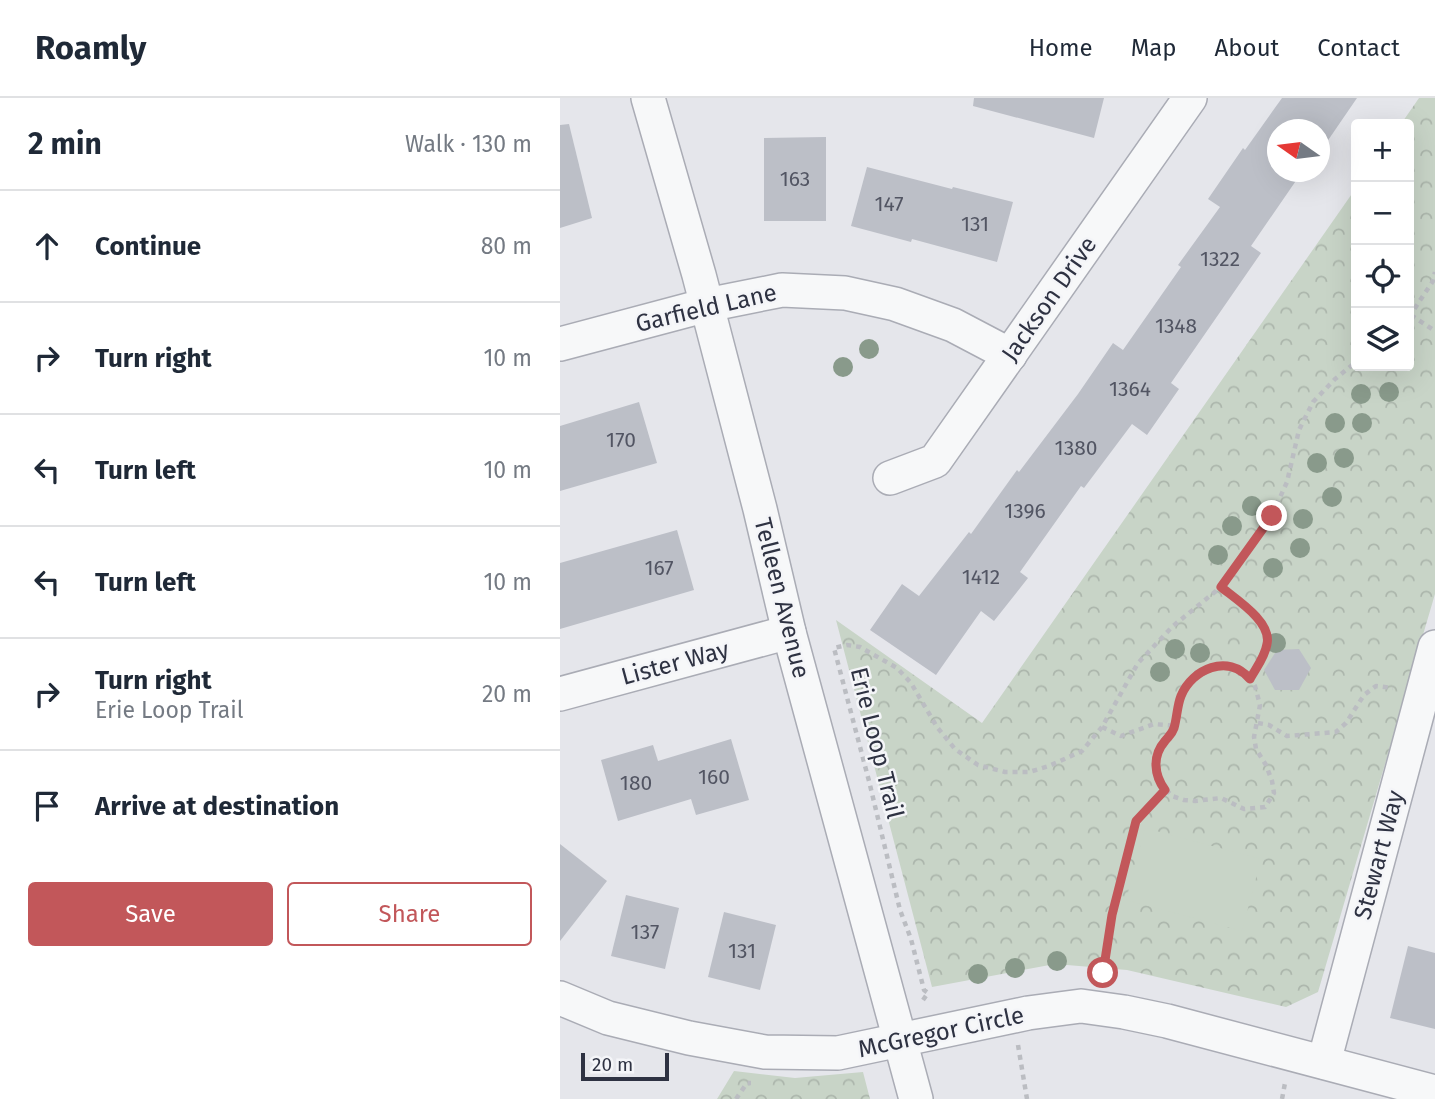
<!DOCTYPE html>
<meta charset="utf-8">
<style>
body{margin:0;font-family:"Fira Sans",sans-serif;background:#f2f2f3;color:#1f2937}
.controls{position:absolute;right:21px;top:21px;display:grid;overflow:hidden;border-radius:7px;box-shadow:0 7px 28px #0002}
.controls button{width:63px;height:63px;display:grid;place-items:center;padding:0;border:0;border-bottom:2px solid #e0e1e3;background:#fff;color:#1f2937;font:35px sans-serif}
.compass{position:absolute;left:707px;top:21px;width:63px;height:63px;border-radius:50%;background:#fff;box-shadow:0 7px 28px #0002;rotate:284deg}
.scale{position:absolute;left:21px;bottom:18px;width:88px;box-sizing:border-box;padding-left:7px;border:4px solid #2e3242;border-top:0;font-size:19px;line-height:24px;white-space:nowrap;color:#2e3242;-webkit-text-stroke:5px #f4f5f8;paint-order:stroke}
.stop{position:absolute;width:21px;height:21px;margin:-16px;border:5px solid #c2575a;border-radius:50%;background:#fff}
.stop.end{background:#c2575a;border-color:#fff;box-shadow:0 2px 7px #0008}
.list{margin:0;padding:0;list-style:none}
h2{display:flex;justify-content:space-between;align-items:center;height:91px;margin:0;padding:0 28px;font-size:30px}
h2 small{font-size:23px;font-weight:400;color:#747a83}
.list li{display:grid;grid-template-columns:46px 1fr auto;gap:21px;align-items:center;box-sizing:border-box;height:112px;padding:0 28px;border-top:2px solid #e0e1e3}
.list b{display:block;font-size:26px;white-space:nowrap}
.list p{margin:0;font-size:23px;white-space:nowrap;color:#747a83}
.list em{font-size:23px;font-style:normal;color:#747a83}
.actions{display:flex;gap:14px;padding:21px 28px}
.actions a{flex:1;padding:16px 0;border:2px solid #c2575a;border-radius:7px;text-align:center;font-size:24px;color:#c2575a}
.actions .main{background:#c2575a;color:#fff}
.icon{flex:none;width:38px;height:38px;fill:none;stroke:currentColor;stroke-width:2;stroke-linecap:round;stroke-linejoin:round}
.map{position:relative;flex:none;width:875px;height:1001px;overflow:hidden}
header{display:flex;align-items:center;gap:42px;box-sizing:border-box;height:98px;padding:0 35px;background:#fff;border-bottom:2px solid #e0e1e3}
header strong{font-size:33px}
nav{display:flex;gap:38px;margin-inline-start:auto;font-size:24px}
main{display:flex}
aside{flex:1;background:#fff}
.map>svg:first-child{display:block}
.park{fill:url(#park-crowns)}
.pitch{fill:#c8d4c7}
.building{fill:#bcbfc7}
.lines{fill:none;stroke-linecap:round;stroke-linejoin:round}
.street-casing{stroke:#aaacb5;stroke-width:36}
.path{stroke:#bbbdc2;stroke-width:4.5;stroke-dasharray:5 5;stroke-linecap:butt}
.street{stroke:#f7f8f9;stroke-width:33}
.tree{fill:#899a8b}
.route{stroke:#c2575a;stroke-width:9}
.labels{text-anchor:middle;stroke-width:5;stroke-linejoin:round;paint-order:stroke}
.number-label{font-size:21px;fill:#525563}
.street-label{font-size:24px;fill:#2e3242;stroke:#f4f5f8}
</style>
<header>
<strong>Roamly</strong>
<nav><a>Home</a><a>Map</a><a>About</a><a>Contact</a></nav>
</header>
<main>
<aside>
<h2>2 min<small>Walk · 130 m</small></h2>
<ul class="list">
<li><svg class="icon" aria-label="ahead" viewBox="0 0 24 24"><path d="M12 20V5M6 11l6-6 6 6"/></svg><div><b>Continue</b></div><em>80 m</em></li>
<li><svg class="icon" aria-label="right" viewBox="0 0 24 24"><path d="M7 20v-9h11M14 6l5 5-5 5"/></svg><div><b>Turn right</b></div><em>10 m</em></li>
<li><svg class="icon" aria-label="left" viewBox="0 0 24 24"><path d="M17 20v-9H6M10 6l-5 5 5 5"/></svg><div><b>Turn left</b></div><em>10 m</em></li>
<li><svg class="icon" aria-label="left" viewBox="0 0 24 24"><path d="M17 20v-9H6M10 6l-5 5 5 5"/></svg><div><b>Turn left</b></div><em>10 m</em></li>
<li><svg class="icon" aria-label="right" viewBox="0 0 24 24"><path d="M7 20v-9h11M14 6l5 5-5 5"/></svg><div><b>Turn right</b><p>Erie Loop Trail</p></div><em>20 m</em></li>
<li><svg class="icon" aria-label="arrive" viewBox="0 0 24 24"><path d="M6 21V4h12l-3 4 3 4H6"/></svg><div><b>Arrive at destination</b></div></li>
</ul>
<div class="actions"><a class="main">Save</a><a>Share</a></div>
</aside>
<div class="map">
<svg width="875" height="1001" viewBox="0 0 875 1001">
<defs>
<pattern id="park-crowns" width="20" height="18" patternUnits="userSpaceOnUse" patternTransform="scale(1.75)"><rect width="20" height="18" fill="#c8d4c7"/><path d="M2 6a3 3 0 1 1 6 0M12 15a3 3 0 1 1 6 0" fill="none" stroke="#acb6ac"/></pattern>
</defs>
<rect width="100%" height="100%" fill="#e5e6eb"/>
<!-- park -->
<g class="park">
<path d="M859,0h16v496l-117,398 -32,15 -159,-37 -72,-6 -123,23 -96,-367 146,103 374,-535v178h53v-242h-8z"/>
<path d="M174,973l61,7 68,-6 7,27h-153z"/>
</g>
<!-- pitch -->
<path class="pitch" d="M585,730l116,31 -19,72 -116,-31z"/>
<!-- building -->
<g class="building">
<path d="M414,0h130l-10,40 -121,-32z"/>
<path d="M722,0h75l-37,54v-22h-42v42h24l-51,74 10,7 -90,130 8,6 -32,46 -15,-11 -48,64 -3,-2 -61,86 8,6 -34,43 -13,-10 -45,64 -66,-45 32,-46 17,12 50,-64 2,2 46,-64 2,2 59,-78 35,-51 10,7 58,-83 -3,-2 42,-58 -12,-8 35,-51 2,2z"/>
<path d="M9,26l23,94 -32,10v-103z"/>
<path d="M266,39v84h-62v-83z"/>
<path d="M307,69l85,22 1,-2 60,15 -16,60 -85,-23 -1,3 -60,-16z"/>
<path d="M79,304l18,61 -97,28v-65z"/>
<path d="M117,432l17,60 -134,39v-66z"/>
<path d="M739,551l12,19 -12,22h-24l-11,-20 13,-20z"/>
<path d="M171,641l18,61 -53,15 -5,-16 -73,22 -17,-61 52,-15 5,16z"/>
<path d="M0,746l47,37 -47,60z"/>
<path d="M66,797l53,13 -14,61 -54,-13z"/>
<path d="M164,814l52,13 -16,65 -52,-13z"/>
<path d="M848,848l27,7v76l-45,-11z"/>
</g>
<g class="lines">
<!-- street casing -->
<g class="street-casing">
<g id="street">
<path d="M88,0l51,177 61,234 29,123 127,467"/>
<path d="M0,246l147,-39 75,-15 63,3 50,11 58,21 57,30"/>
<path d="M330,380l45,-17 255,-363"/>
<path d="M0,596l229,-62"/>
<path d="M0,900l48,20 81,20 76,14 73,1 190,-40 53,-7 43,6 43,9 268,71"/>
<path d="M764,964l111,-415"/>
</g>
</g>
<!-- path -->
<g class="path">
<path d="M851,217l24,16"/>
<path d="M849,219l24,-36 2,-9"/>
<path d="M661,489c16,13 51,34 46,57 -2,13 -11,24 -17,35"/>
<path d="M652,568h19l16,9 8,11 5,19 -6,32 2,12 10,16 6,16 2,12 -9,14 -21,2 -23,-11 -26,3 -11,-1 -12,-4 -13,-14 -3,-12v-14l7,-13 9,-10 8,-35 6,-12 13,-13z"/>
<path d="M698,625l11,2 18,11 49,-4 10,-9 18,-28 12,-9 17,2"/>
<path d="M542,629l19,9 33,-12 21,2"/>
<path d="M543,875l9,-58 24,-94 29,-31"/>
<path d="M363,902l5,-7 -4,-3 -13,-51 -11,-29 -31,-129 -35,-133 13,-3 13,2 37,21 14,15 26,44 18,22 23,16 27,7h24l20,-6 33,-15 20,-24 36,-64 35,-37 48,-39 15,-20 36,-52 15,-33 12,-52 14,-28 22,-23 21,-17"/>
<path d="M458,947l9,54"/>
<path d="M176,1001l11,-16h4"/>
<path d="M722,1001l3,-16"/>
</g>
<!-- street -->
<use href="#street" class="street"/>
</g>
<!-- trees -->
<g class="tree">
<circle cx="309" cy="251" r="10"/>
<circle cx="283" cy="269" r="10"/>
<circle cx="829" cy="294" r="10"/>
<circle cx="801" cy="296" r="10"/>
<circle cx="775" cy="325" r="10"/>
<circle cx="802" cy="325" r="10"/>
<circle cx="784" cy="360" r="10"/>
<circle cx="757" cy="365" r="10"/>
<circle cx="772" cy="399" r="10"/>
<circle cx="692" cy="408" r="10"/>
<circle cx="743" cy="421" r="10"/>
<circle cx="672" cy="428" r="10"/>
<circle cx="740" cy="450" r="10"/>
<circle cx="658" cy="457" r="10"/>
<circle cx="713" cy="470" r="10"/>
<circle cx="716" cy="545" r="10"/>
<circle cx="615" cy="551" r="10"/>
<circle cx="640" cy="555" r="10"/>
<circle cx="600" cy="574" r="10"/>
<circle cx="497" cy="863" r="10"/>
<circle cx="455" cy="870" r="10"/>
<circle cx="418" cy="876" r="10"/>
</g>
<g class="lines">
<!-- route -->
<path class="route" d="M543,875l9,-58 24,-94 29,-31c-11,-15 -13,-34 0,-49 4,-5 7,-7 9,-13 3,-10 3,-22 7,-32 11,-27 47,-43 69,-17 6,-11 15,-22 17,-35 5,-22 -30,-44 -46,-57l51,-71"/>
</g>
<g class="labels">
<!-- number labels -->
<g class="number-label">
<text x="235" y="88">163</text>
<text x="329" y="113">147</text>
<text x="415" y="133">131</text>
<text x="660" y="168">1322</text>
<text x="616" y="235">1348</text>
<text x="570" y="298">1364</text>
<text x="61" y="349">170</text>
<text x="516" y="357">1380</text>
<text x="465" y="420">1396</text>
<text x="99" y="477">167</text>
<text x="421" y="486">1412</text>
<text x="154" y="686">160</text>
<text x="76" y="692">180</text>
<text x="85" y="841">137</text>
<text x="182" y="860">131</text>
</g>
<!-- street labels -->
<g class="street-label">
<text transform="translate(489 201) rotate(-55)" y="8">Jackson Drive</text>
<text transform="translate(146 210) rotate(-13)" y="8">Garfield Lane</text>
<text transform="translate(222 500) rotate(76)" y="8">Telleen Avenue</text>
<text transform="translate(115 565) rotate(-15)" y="8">Lister Way</text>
<text transform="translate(317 645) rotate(76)" y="8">Erie Loop Trail</text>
<text transform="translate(819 757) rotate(-75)" y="8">Stewart Way</text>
<text transform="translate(381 934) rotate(-12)" y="8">McGregor Circle</text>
</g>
</g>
</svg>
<div class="controls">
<button>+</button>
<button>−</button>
<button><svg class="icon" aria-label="locate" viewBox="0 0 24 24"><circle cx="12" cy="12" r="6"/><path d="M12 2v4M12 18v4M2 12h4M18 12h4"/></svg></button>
<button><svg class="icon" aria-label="layers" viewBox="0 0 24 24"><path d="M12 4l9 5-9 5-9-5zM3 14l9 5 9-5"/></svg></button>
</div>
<svg class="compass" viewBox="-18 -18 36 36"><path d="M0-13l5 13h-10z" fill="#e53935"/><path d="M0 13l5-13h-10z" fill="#747a83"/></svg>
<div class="scale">20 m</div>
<div class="stop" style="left:543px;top:875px"></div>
<div class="stop end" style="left:712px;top:418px"></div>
</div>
</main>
